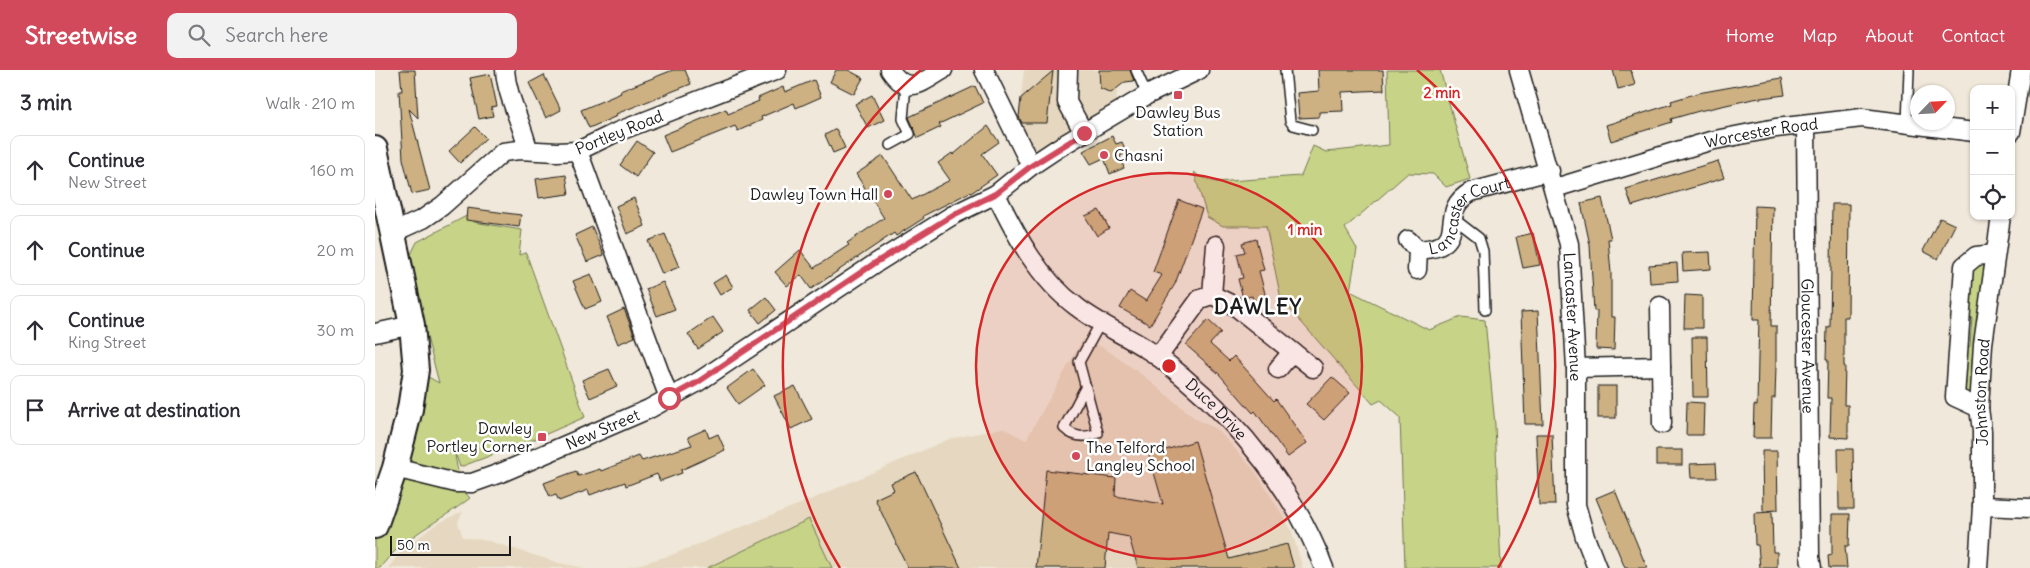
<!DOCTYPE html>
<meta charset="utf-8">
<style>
body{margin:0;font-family:Delius,sans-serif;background:#f2f2f3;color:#2b2b33}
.controls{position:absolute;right:15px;top:15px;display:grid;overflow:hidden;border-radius:10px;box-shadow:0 1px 4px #0004}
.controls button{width:45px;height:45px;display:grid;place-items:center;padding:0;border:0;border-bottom:1px solid #e1e1e2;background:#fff;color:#2b2b33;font:25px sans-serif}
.compass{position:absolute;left:1535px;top:15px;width:45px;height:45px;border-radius:50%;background:#fff;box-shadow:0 1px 4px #0004;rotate:65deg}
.scale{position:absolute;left:15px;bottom:12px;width:121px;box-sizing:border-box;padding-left:5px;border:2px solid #1c1c1c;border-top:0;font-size:14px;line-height:18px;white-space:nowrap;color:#1c1c1c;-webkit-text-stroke:4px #fff;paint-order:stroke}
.stop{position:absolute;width:15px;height:15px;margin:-11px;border:4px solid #d1495b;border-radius:50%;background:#fff}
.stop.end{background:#d1495b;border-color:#fff;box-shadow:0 1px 5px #0008}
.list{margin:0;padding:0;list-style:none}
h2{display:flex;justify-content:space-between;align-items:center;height:65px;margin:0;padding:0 20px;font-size:21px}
h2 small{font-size:16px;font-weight:400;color:#7c7c81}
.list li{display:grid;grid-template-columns:32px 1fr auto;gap:15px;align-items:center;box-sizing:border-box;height:70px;margin:0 10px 10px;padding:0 10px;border:1px solid #e1e1e2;border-radius:10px}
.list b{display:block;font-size:19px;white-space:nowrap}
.list p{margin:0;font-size:16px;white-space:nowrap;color:#7c7c81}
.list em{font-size:16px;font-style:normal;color:#7c7c81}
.icon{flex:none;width:28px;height:28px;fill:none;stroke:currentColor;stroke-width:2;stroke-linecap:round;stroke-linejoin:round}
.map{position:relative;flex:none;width:1655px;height:498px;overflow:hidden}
header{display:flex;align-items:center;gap:30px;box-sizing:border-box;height:70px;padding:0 25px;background:#d1495b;color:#fff}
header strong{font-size:24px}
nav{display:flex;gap:28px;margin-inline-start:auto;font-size:18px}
.search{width:350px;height:45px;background:#f2f2f3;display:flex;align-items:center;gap:12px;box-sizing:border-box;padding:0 18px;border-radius:10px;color:#7c7c81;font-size:19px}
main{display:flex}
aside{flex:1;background:#fff}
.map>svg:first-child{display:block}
.built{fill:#e6d8c0}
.green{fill:#c7d387;stroke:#727852}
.building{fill:#cdb182;stroke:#1c1c1c}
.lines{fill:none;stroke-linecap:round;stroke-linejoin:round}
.lane-casing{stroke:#1c1c1c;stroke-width:12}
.street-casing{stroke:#1c1c1c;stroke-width:21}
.secondary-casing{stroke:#1c1c1c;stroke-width:28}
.lane{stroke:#fff;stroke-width:9}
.street{stroke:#fff;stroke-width:18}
.secondary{stroke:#fff;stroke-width:24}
.route{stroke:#d1495b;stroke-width:6}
.ring{fill:none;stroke:#d62828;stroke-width:2.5}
.poi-dot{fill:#d1495b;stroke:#fff;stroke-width:2}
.labels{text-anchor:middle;stroke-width:5;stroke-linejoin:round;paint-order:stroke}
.poi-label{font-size:16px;fill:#1c1c1c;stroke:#fff;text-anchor:start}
.street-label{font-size:16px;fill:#1c1c1c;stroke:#fff}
.district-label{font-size:21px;font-weight:bold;letter-spacing:1px;fill:#1c1c1c;stroke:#fff}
.centre{fill:#d62828;stroke:#fff;stroke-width:2.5}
.ring-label{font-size:15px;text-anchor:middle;font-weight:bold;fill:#d62828;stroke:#fff;stroke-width:5;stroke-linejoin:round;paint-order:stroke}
</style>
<header>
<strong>Streetwise</strong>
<div class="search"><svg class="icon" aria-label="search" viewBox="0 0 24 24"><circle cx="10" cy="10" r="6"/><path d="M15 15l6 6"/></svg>Search here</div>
<nav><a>Home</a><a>Map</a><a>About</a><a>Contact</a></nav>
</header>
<main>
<aside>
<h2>3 min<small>Walk · 210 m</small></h2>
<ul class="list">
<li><svg class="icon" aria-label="ahead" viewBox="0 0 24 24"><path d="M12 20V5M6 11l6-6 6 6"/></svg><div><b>Continue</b><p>New Street</p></div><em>160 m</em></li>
<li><svg class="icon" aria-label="ahead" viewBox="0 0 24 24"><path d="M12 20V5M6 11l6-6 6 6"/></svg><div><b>Continue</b></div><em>20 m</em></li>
<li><svg class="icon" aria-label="ahead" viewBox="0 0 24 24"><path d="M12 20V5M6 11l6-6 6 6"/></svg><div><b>Continue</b><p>King Street</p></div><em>30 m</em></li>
<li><svg class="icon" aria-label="arrive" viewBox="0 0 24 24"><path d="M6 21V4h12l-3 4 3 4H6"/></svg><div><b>Arrive at destination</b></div></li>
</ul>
</aside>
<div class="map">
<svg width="1655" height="498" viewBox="0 0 1655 498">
<rect width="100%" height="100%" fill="#f0e8da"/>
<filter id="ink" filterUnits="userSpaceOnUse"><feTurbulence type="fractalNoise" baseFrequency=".02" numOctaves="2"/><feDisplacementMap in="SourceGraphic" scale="10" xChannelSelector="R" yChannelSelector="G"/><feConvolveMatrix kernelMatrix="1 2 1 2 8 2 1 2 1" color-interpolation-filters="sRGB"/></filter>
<g filter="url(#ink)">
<!-- built -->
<g class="built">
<path d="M649,0h94l-2,38 -87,54 -11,-39z"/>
<path d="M708,269l21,9 41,29 51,42 21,10 38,42 36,58 12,39h-676l44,-13 139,-55 139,-61 54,-11 23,12z"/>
<path d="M88,441l-5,11 5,15 26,4 70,22 26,5h-197l14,-18 33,-25z"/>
</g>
<!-- green -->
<g class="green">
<path d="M1012,0h53l30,109 -24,8 -13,-13 -25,-1 -63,55 12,21 -7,42 79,39 32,-13 24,3 10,105 6,143h-96l-5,-151 -19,-17 -8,4 -92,-105 -15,-73h-43l-16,-9 -13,-45 5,4 16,6 86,-6 12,-30 13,6 63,-7z"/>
<path d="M99,142v10l48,8 -3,25 7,-2 59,164 -50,22 -75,28 -6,-17 4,22 -2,11 14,15c-30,24 -67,38 -90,70h-5v-42l41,-156 23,13 -12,-46 -16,-83 6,-12z"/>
<path d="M1608,191l3,6 -14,94 1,32 -7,6 -7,-9 7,-6 -4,-31 8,-7 2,-28 -4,-5 6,-49z"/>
<path d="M434,449l23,49h-125z"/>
</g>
<!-- building -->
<g class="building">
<path d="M25,0h15l3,48 -9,-9 21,81 -18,4 -9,-35 -4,-68h3z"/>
<path d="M298,0h12l6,14 -75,30 1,2 -28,12 -8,-18 40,-17 -1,-2z"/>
<path d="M461,0h12l15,8 -9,16 -24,-12z"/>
<path d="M724,0h31l4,11 -9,1 -14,11 -11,-5z"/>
<path d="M943,0h65l1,20 -42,2 1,19 -24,1v5l-20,1 -2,-25 22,-2z"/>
<path d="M1238,0h18l4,15 -17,4z"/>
<path d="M678,1l-6,52h-25l-3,-6 2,-19z"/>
<path d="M115,4l7,32 -6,1 2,9 -14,3 -9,-41z"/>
<path d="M169,5l17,35 -15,8 -17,-35z"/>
<path d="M1407,8l3,17 -32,4 -54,12 -28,8 1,3 -61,19 -5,-16 66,-21 -1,-3 27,-8z"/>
<path d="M439,10l7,17 -25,11 -2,-5 -33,14 1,3 -24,11 -3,-5 -65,26 -7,-17 63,-26 2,5 31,-13 -1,-3 25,-11 2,5z"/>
<path d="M600,16l8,17 -44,21 2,3 -23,11 -9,-21z"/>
<path d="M497,25l12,25 -16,8 -13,-24z"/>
<path d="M613,56l11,16 -17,12 15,21 -26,18 -1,-1 -47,24 1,2 -28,18 -2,-3 -83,56 -10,-14 -14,11 -12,-14 25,-22 14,18 35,-23 -2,-2 37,-25 -28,-44 27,-18 29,44 38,-20 -12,-17 14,-10 1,2z"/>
<path d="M100,57l11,11 -26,25 -11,-12z"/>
<path d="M461,59l9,19 -12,5 -8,-18z"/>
<path d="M737,66l4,8 6,-2 5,11 -7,3 4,12 -14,6 -6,-16 -13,6 -8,-13z"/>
<path d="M262,71l16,11 -17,25 -16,-12z"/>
<path d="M1343,91l6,17 -92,28 -6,-17z"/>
<path d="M191,105l3,19 -30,4 -3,-19z"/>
<path d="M259,128l11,28 -18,8 -11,-28z"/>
<path d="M1227,128l9,41h-3l3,34v44h4l-1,33 -18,-1 1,-38h-3l-4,-66 -9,-42z"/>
<path d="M804,130l23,9 -27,75 -25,41 -30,-17 10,-17 16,10 16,-26 -9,-3z"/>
<path d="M1457,134h17l-1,113h-4v49h1l-1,39h4v33l-18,-1 1,-39h-4l1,-38h-2l1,-33h3z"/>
<path d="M1380,136l18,1 -2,119h5v40l-1,32h-3l-1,40h-18l1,-33 3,1 1,-48 1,-38h-6z"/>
<path d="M92,138l54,7 -2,12 -53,-7z"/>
<path d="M724,140l10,18 -12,8 -12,-20z"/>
<path d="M1565,148l15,7 -17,34 -15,-8z"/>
<path d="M217,157l12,28 -17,7 -12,-27z"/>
<path d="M1158,163l7,32 -17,3 -7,-31z"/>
<path d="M290,164l14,33 -17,7 -14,-33z"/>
<path d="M881,169l8,31 -5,1 8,30 -13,3 -2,-8 -9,2 -5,-19 5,-1 -6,-24 8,-2 -3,-9z"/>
<path d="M1335,182l1,17 -28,2 -1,-18z"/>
<path d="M1302,193l1,18 -28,2 -1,-18z"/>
<path d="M216,204l11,28 -17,7 -12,-28z"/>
<path d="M351,205l7,12 -13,8 -7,-12z"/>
<path d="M288,212l12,27 -18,7 -11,-27z"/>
<path d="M1310,225l17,1v32h-18z"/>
<path d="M391,227l10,13 -16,13 -10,-13z"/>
<path d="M249,239l11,28 -17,7 -11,-27z"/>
<path d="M1163,241l5,113h-18l-4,-112z"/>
<path d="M338,247l10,15 -25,17 -10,-15z"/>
<path d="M833,250l13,12 -11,12 19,17 5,-5 40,45 2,-2 31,44 -19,14 -33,-46 -2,2 -34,-39 -33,-29z"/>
<path d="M1317,267h15l1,60h-15z"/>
<path d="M234,299l8,17 -27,12 -8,-18z"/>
<path d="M378,299l12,16 -27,19 -11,-16z"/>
<path d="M957,307l18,16 -26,27 -18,-16z"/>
<path d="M420,316l17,33 -21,10 -17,-33z"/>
<rect x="1223" y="316" width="18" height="32"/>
<path d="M1312,332l17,1 -1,32h-17z"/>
<path d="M331,359l3,9 9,-4 7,16 -44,20 1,3 -22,8 -3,-7 -31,12 -1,-4 -35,13 -2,-5 -29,11 -3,-6 -6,2 -6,-14 32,-12 2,5 22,-7 1,2 38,-15 3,5 50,-16 -4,-8z"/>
<path d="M1161,364h16l3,71h-16z"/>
<path d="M820,371l34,118 58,-15 7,24h-156l-9,-31 -21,-4 -3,35h-69l10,-98 70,8 -1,18 48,8 -14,-49z"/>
<path d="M1463,379h15l1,60h-15z"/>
<rect x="1281" y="380" width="26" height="15"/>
<path d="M1387,381h15l1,59 -15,1z"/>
<path d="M1341,393l1,15h-26l-1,-14z"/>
<path d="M541,402l45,96h-53l-33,-69 19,-9 -3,-7z"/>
<path d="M1240,420l8,20 24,58h-22l-10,-24 -19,-46z"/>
<path d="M1397,442l1,40h4v16h-17l-2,-23h-3l-1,-32z"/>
<path d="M1457,444h18l-1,32h-4l2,22h-18l-1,-12 4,-1z"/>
</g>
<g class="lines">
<!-- lane casing -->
<g class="lane-casing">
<g id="lane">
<path d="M761,0l11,25"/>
<path d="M910,0l5,51 3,4 19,5"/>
<path d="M1532,54l2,-54"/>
<path d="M515,75l20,-11 -7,-15 3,-34"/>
<path d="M1078,148l26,20 4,13 2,59"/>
<path d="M711,316l-22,42c10,10 21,10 34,5l-19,-71 22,-40"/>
</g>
</g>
<!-- street casing -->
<g class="street-casing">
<g id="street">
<path d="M130,0c2,28 17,52 23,80"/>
<path d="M515,0c18,27 32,12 53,0"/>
<path d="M609,0l47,96"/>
<path d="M693,0l-1,32 17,31"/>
<path id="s1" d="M1144,0l50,174 7,124v137l9,32 12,31"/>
<path id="s2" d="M1431,55l4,432 2,11"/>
<path d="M1636,62l10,-62"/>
<path d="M203,81l91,247"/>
<path id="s3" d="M1180,118l155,-47 66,-13 86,-10 112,14"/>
<path id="s4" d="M621,124c20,42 43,85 81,113 22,17 48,28 71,43 12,7 23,17 33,25 60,50 116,120 143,193"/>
<path d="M17,163l31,-14 19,-13 61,-54 16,-2 38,2 21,-1 39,-19 160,-62"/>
<path d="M1033,170l10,10 -1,20"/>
<path id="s5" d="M1043,180c7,-1 17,-1 23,-5 21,-12 0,-36 30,-53l79,-21"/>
<path d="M837,225l4,-50"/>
<path d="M1285,236l2,118"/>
<path d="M0,263l37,-8"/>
<path d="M783,287l42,-58 12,-4 23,11 78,62"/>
<path d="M1201,298l85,-2"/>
<path d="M903,299l14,-17"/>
<path d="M1604,338l-24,-11 9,-131 12,-10 19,-2"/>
<path id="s6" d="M20,398l61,15h16l31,-11 146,-63 49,-27 178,-119 77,-48 43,-21 35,-28 27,-18 89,-53 52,-25"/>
<path d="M1607,436l48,2"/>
<path id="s7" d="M1603,498l4,-62v-75l-3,-23 4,-64 18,-128"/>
</g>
</g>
<!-- secondary casing -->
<g class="secondary-casing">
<path id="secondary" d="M0,79l37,176 4,45 -6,39 -15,59 -20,58"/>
</g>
<!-- lane -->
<use href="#lane" class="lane"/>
<!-- street -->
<use href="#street" class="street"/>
<!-- secondary -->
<use href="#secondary" class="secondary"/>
</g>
</g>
<g class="lines" filter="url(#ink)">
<!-- route -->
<path class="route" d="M294,328l29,-16 177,-119 78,-48 42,-21 36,-28 53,-33"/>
</g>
<!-- distance rings -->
<circle cx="794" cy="296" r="193" fill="#d62828" fill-opacity=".12"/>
<g class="ring">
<circle cx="794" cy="296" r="193"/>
<path d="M465 498A386 386 0 0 1 546 0M1042 0A386 386 0 0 1 1123 498"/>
</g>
<!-- markers -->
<g class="poi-dot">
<rect x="798" y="20" width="10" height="10" rx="2.5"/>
<circle cx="729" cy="85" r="5"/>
<circle cx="513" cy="124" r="5"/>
<rect x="162" y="362" width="10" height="10" rx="2.5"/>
<circle cx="701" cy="386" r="5"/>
</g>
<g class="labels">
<!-- poi labels -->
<g class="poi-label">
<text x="803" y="48" text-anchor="middle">Dawley Bus<tspan x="803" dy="18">Station</tspan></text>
<text x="739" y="91">Chasni</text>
<text x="503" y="130" text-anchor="end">Dawley Town Hall</text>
<text x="157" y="364" text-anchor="end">Dawley<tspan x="157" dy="18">Portley Corner</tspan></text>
<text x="711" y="383">The Telford<tspan x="711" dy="18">Langley School</tspan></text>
</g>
<!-- street labels -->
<g class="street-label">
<text transform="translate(244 62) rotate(-22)" y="6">Portley Road</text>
<text dy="6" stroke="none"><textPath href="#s3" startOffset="214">Worcester Road</textPath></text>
<text dy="6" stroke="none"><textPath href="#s5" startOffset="69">Lancaster Court</textPath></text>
<text dy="6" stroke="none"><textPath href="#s1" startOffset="254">Lancaster Avenue</textPath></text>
<text dy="6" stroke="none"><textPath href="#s2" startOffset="221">Gloucester Avenue</textPath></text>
<text dy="6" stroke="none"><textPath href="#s7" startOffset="176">Johnston Road</textPath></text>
<text dy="6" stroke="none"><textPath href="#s4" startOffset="314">Duce Drive</textPath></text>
<text dy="6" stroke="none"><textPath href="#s6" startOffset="220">New Street</textPath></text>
</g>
<!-- district labels -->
<g class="district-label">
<text x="883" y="244">DAWLEY</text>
</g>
</g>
<circle cx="794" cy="296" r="8" class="centre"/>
<g class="ring-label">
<text x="1067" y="28">2 min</text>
<text x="930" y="165">1 min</text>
</g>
</svg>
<div class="controls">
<button>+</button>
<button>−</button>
<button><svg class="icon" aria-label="locate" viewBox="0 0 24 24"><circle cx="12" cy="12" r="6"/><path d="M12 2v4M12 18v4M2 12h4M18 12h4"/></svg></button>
</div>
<svg class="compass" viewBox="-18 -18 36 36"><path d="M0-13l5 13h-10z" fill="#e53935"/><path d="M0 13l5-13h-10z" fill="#7c7c81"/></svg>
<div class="scale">50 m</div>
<div class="stop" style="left:294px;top:328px"></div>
<div class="stop end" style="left:709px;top:63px"></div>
</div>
</main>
